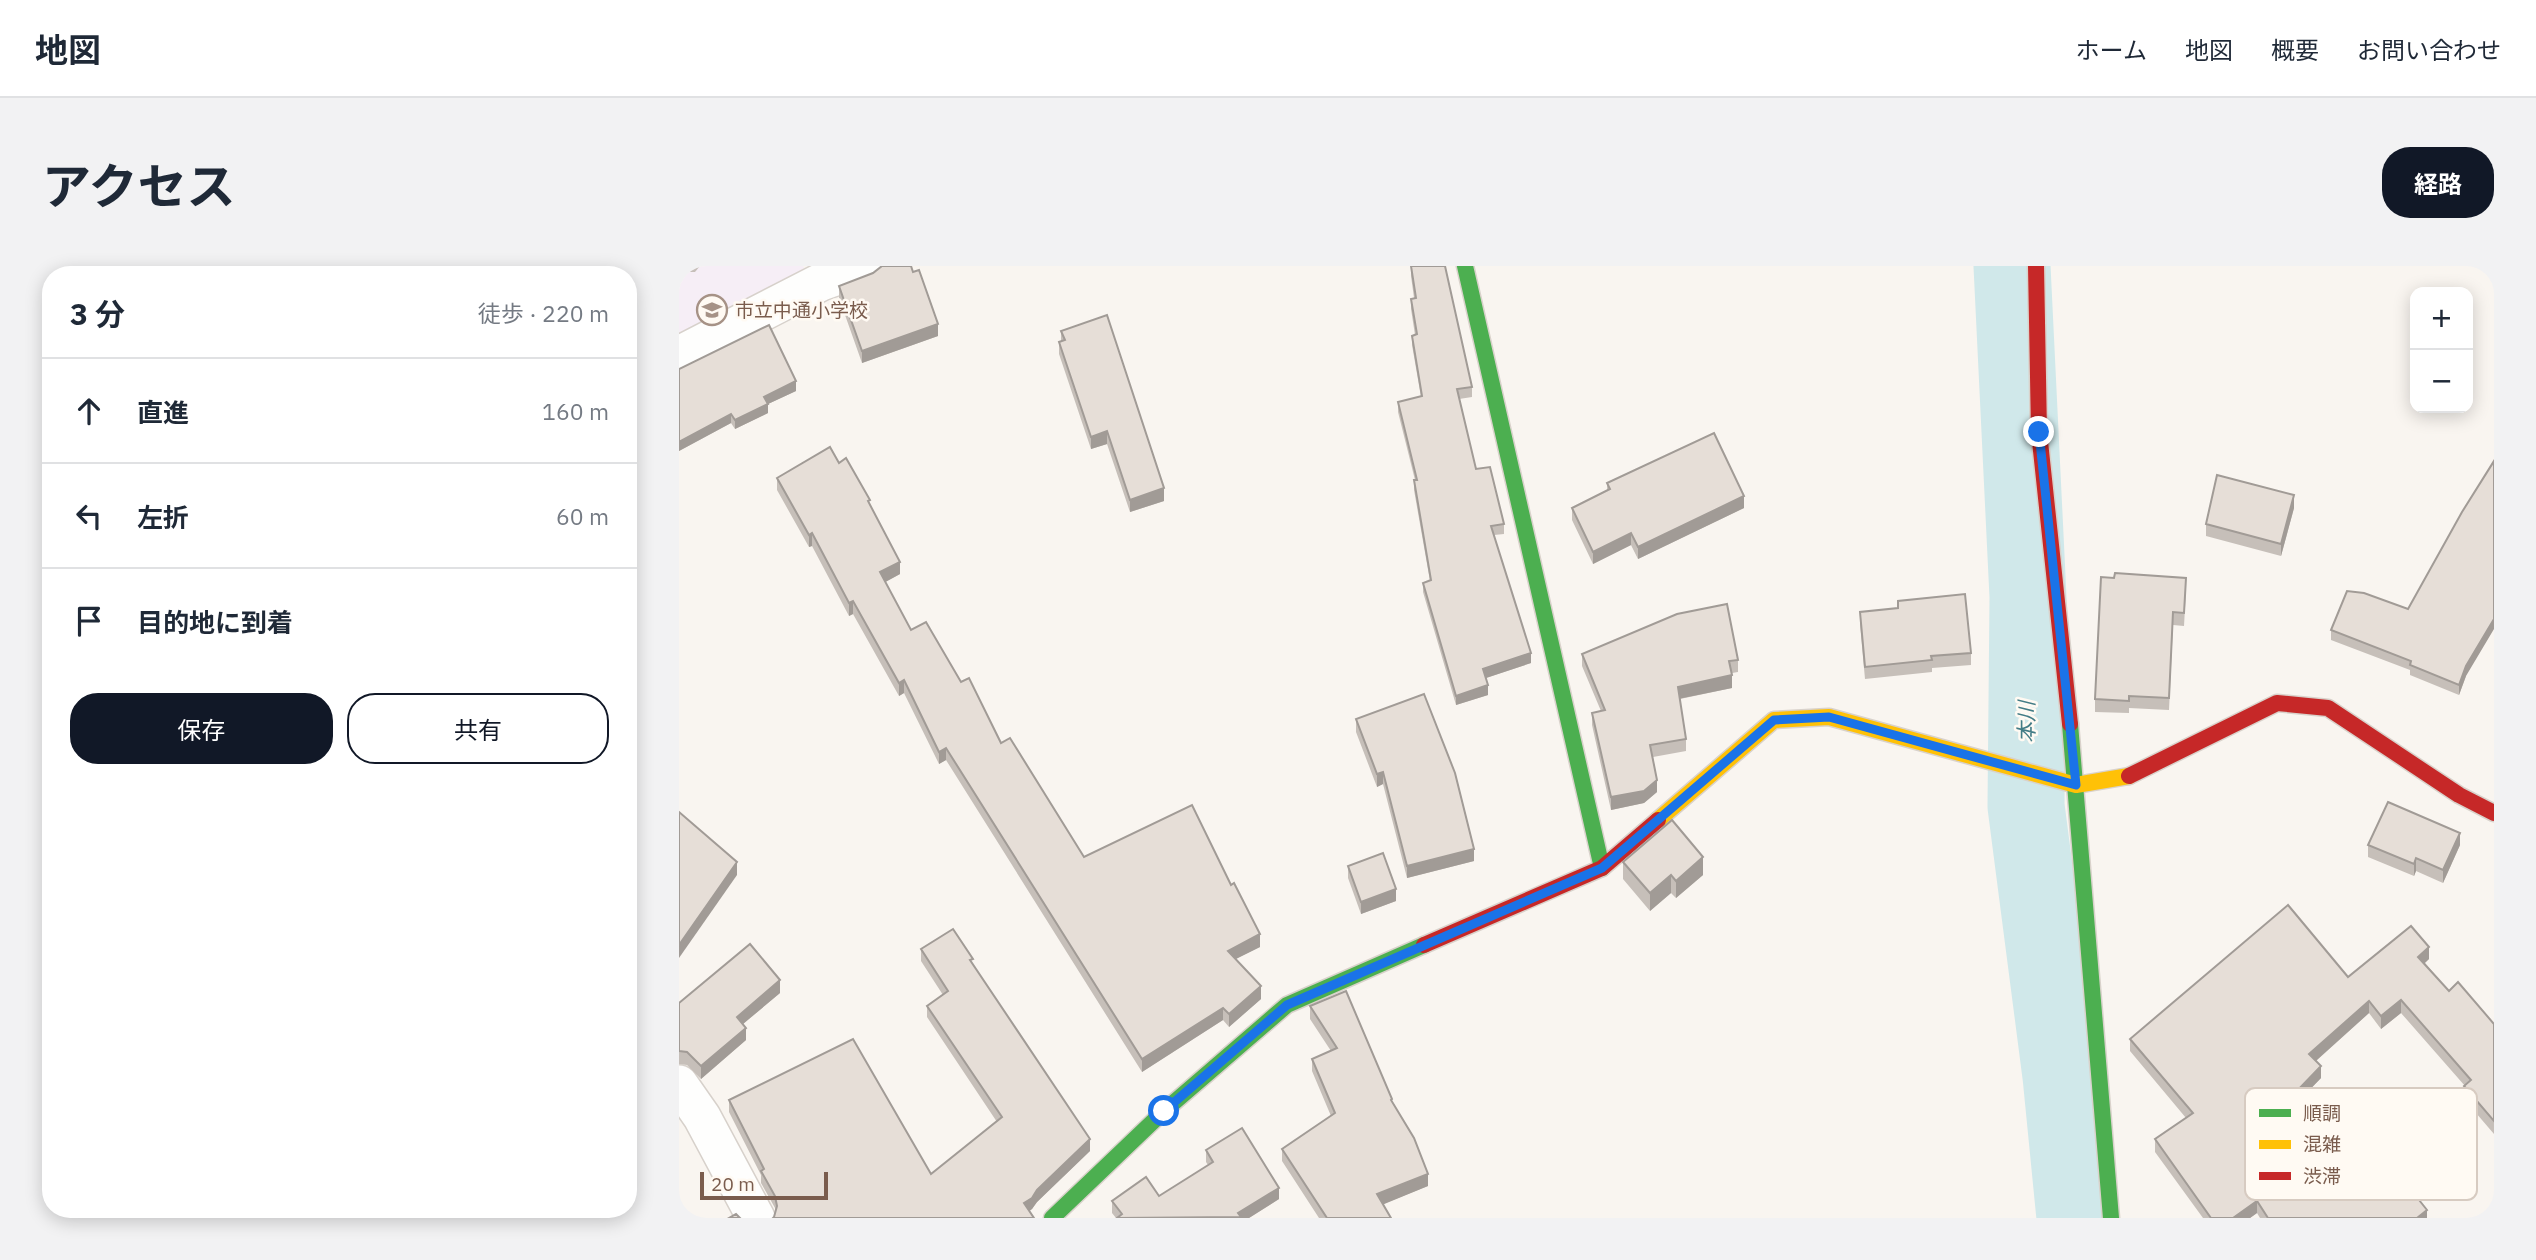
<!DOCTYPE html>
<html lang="ja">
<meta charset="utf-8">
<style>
body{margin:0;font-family:"IBM Plex Sans","Noto Sans JP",sans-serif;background:#f2f2f3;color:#1f2937}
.controls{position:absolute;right:21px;top:21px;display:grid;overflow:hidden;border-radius:14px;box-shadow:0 4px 18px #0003}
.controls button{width:63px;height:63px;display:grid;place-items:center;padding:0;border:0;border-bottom:2px solid #e0e1e3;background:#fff;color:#1f2937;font:35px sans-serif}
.scale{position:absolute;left:21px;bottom:18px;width:128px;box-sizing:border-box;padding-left:7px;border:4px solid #7a5c4d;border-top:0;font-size:19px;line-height:24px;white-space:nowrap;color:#7a5c4d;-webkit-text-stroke:5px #fffaf3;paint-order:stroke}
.stop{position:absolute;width:21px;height:21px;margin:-16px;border:5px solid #1a73e8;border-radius:50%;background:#fff}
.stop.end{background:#1a73e8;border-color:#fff;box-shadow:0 2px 7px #0008}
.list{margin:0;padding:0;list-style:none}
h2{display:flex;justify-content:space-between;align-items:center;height:91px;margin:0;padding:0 28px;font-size:30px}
h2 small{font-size:23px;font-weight:400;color:#747a83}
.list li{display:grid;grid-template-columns:46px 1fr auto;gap:21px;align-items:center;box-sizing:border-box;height:105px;padding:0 28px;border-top:2px solid #e0e1e3}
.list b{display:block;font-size:26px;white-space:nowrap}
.list em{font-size:23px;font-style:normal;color:#747a83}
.actions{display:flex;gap:14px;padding:21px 28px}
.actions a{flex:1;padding:16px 0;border:2px solid #111827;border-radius:28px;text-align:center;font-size:24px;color:#111827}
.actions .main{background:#111827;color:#fff}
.icon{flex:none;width:38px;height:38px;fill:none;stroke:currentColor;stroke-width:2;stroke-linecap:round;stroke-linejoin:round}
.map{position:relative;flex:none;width:1815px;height:952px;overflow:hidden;border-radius:28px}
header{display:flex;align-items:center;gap:42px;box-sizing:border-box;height:98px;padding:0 35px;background:#fff;border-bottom:2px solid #e0e1e3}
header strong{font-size:33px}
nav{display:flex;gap:38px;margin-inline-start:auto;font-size:24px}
.intro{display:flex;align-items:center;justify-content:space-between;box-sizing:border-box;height:168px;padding:0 42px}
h1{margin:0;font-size:49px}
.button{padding:18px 32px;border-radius:28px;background:#111827;color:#fff;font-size:24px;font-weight:700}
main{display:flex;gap:42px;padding:0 42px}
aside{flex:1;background:#fff;border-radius:28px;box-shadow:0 4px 18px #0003}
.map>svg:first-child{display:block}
.education{fill:#f6eef6}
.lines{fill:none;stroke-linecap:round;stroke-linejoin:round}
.river{stroke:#d0e8ea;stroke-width:77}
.street-casing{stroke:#d7d1cb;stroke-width:40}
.fast-casing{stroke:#d9d2cb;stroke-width:19}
.slow-casing{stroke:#d9d2cb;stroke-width:19}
.jam-casing{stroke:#d9d2cb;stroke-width:19}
.street{stroke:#fefefd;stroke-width:37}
.fast{stroke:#4caf50;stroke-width:16}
.slow{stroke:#ffc107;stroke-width:16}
.jam{stroke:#c62828;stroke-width:16}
.wall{fill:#c6bfb9}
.shaded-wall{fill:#a19b96}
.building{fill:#e6ded7;stroke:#a19b96;stroke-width:2}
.route{stroke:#1a73e8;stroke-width:9}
.labels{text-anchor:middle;stroke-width:5;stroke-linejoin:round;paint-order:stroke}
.poi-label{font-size:19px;fill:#7a5c4d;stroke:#fffaf3;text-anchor:start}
.water-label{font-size:21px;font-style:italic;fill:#437c86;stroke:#fffaf3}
.key{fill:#fffaf3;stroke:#d7cbc1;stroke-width:2}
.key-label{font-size:19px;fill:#7a5c4d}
</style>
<header>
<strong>地図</strong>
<nav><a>ホーム</a><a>地図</a><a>概要</a><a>お問い合わせ</a></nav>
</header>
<div class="intro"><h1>アクセス</h1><a class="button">経路</a></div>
<main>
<aside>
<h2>3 分<small>徒歩 · 220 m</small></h2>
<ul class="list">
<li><svg class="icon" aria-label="ahead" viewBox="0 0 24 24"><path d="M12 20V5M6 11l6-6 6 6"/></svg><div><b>直進</b></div><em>160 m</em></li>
<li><svg class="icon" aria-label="left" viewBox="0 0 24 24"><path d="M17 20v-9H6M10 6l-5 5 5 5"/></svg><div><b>左折</b></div><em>60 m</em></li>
<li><svg class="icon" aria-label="arrive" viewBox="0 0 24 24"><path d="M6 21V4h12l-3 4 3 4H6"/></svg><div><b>目的地に到着</b></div></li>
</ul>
<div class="actions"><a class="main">保存</a><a>共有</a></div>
</aside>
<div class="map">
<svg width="1815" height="952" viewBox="0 0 1815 952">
<rect width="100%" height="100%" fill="#f9f5f0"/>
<!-- education -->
<path class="education" d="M0,0h124l8,14 -132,60z"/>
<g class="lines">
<!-- river -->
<path class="river" d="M1333,0l16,331 -2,209 35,270 14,142"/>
<!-- street casing -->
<g class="street-casing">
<g id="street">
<path d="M0,89l142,-73 45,-16"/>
<path d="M0,818l23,33 54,101"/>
</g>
</g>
<!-- fast casing -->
<g class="fast-casing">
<g id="fast">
<path d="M786,0l137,602"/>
<path d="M1391,458l41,494"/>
<path d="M373,952l112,-107 123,-106 137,-60"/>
</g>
</g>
<!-- slow casing -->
<g class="slow-casing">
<path id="slow" d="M979,554l116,-100 55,-3 247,68 53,-9"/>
</g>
<!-- jam casing -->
<g class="jam-casing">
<g id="jam">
<path d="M1357,0l3,166 31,292"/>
<path d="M1450,510l148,-73 51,5 131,87 35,18"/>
<path d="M745,679l178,-77 56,-48"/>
</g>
</g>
<!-- street -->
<use href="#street" class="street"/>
<!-- fast -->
<use href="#fast" class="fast"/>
<!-- slow -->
<use href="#slow" class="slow"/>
<!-- jam -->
<use href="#jam" class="jam"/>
</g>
<!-- wall -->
<g class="wall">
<path d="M0,0h21l-5,6h-13l-3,-2z"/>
<path d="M732,0l61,121v10l-13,2 17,70 28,55v10l-10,1 37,128 -45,15 2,17 -32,10 -33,-113v-9l7,-2 -16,-91v-10h1l-17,-68v-10l23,-5 -9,-52v-9l3,-1 -4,-26v-10l3,-1 -3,-22z"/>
<path d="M202,2l57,68 -76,27 -23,-65v-12l34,-13z"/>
<path d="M382,65l103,170 -34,11 -23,-68 -16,5 -32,-95v-12l2,-1z"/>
<path d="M0,103l117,22 -28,13v9l-33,16 -4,-6 -52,28z"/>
<path d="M160,197l31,43 30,68 -15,8 26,48 50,52 40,61 83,114 176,90 -25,12 26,40 -32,28 -6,-7 -81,52 -196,-312 -7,4 -35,-71 -5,3 -46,-82 -4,2 -37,-70 -3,1 -32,-57v-12z"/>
<path d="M928,217l137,25 -106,51 -7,-14 -38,19 -21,-44v-12l35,-18z"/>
<path d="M1615,242l-13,48 -75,-20v-12z"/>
<path d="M1507,324l-2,36 -11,-1 -4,85 -40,-2v5l-34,-1v-13z"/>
<path d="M1219,335l73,52v12l-39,3v4l-67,7 -5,-55v-12l38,-4z"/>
<path d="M1729,343l58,67 -7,19 -49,-20v-5l-79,-30v-10z"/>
<path d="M903,388l156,6v12l-6,1v15l-52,11 6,40v12l-33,6 4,35 -13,11 -33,7 -19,-85v-12l9,-2 -19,-45z"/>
<path d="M677,453l118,142 -67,17 -24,-94 -6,3 -21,-55z"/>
<path d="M1689,579h92l-17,38 -27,-12 -2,5 -46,-19z"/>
<path d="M944,596l80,13 -27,23 -5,-5 -21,18 -27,-32z"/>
<path d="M669,600l48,35 -35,13 -13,-36z"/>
<path d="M242,683l52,15 117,187 -53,51 -5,7 -3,2 -255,6 1,-5v-4l-14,-25v-8l-32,-63v-12l202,74 66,-52 -70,-105v-11l16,-11 -22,-34z"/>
<path d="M1750,693l-4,4 24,28 45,33v110l-30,-35 1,-13 -64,-73 -20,16 -12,-16 -53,48 5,17 -24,25 32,41 14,-1 84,75h-167l-3,-5 -7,5h-47l-48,-66v-13l31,-21 -56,-67v-12l218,-62z"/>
<path d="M101,727l-37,31 3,16 -45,39 -14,-14 -8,-1v-61z"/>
<path d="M631,740l82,96 36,84 -45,18 8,14h-72l-37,-57v-12l49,-33 -19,-45v-12l19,-8 -21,-32z"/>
<path d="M527,884l73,49 -30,19h-133l-4,-5v-12l47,-5 49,-31 -2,-3z"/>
</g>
<!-- shaded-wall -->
<g class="shaded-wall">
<path d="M259,58v12l-76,27v-12z"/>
<path d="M117,115v10l-28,13v9l-33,16v-9l29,-23z"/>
<path d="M52,148v9l-52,28v-9z"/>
<path d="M428,165v13l-16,5v-12z"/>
<path d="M485,222v13l-34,11v-12z"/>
<path d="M1615,229v13l-13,48v-12z"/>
<path d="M1065,230v12l-106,51v-12z"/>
<path d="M133,267v13l-3,1v-12z"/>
<path d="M952,267v12l-38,19v-12z"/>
<path d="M221,296v12l-20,11v-13z"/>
<path d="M174,335v13l-4,2v-13z"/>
<path d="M1815,353v10l-28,47 -7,19v-10l7,-19z"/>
<path d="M852,387v10l-48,16v-10z"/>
<path d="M1053,409v13l-54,11v-12z"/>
<path d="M225,414v13l-5,3v-13z"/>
<path d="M809,419v10l-32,10v-9z"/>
<path d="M267,482v12l-7,4v-12z"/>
<path d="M704,506v12l-6,3v-13z"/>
<path d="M978,514v12l-13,11 -33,7v-13z"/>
<path d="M1781,567v12l-17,38v-13z"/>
<path d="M795,583v12l-67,17v-12z"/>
<path d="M1024,591v18l-27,23v-17z"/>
<path d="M1737,592v13l-2,5v-12z"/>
<path d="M58,596v13l-58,83v-13z"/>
<path d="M992,609v18l-21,18v-18z"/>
<path d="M717,623v12l-35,13v-12z"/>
<path d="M581,668v13l-32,16v-12z"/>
<path d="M1750,681v12l-11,10v-12z"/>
<path d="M101,714v13l-43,36v-12z"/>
<path d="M582,720v13l-32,28v-13z"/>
<path d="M1722,734v13l-20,16v-13z"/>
<path d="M1690,735v12l-60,54v-13z"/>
<path d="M544,742v12l-81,52v-13z"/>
<path d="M67,762v12l-45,39v-13z"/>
<path d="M1642,800v12l-29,30v-12z"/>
<path d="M411,873v12l-53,51 -5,7 -8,6v-12z"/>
<path d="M749,908v12l-51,21v-13z"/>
<path d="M600,922v11l-30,19h-11v-5z"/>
<path d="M1578,935v12l-7,5h-17z"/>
<path d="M1748,944v8h-10z"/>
</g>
<!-- building -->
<g class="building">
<path d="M203,0h29l2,6 6,-2 19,54 -76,27 -23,-65 34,-13z"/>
<path d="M732,0h34l27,121 -15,2 19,80 14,-2 14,57 -13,2 40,127 -48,16 5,16 -32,11 -33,-113 8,-3 -17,-100h3l-19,-78 24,-6 -10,-60 5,-2 -6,-35 5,-1z"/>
<path d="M428,49l57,173 -34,12 -23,-69 -16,6 -32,-95 6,-2 -4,-9z"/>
<path d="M90,59l27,56 -32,16 4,7 -33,16 -4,-6 -52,28v-73z"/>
<path d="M1035,167l30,63 -106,51 -7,-14 -38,19 -21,-44 38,-19 -3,-6z"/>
<path d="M151,181l9,16 7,-5 24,42 -2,1 32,61 -20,10 31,58 15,-8 35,60 8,-4 32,65 9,-5 74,119 108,-52 39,80 3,-2 26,51 -32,17 33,35 -32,28 -6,-6 -81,51 -196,-311 -7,4 -35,-72 -5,3 -46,-82 -4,2 -37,-70 -3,2 -32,-57z"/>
<path d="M1815,195v158l-28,47 -7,19 -49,-20 1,-4 -80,-31 16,-39 17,2 44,16 54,-97z"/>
<path d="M1538,209l77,20 -13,49 -75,-20z"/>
<path d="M1436,307l71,5 -2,35 -11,-1 -4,86 -40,-2v5l-34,-2 6,-122 13,1z"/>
<path d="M1286,328l6,59 -40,3 1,4 -67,7 -5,-55 38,-4v-7z"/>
<path d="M1048,338l11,56 -9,1 3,14 -54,12 8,52 -36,6 7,35 -13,11 -33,6 -19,-84 13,-3 -23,-56 95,-40z"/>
<path d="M745,428l31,79 19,76 -67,17 -24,-94 -6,2 -21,-55z"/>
<path d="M1709,536l72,31 -17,37 -27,-12 -2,6 -46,-19z"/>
<path d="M0,546l58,50 -58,83z"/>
<path d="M993,554l31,37 -27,24 -5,-6 -21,18 -27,-31z"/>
<path d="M704,587l13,36 -35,13 -13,-36z"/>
<path d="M1609,639l60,72 63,-51 18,21 -11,10 31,34 9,-9 36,42v97l-30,-35 7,-6 -70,-80 -20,16 -12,-15 -60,53 12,12 -29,30 37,48 9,-7 5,6 18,-16 66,83 -10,8h-149l-11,-17 -24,17h-22l-56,-79 38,-26 -63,-74z"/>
<path d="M274,663l20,30 -3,1 120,179 -53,51 -5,8 -8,5 10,15h-261l1,-1 3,-11 -2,-10 -14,-25 3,-2 -35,-69 124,-61 78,135 71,-57 -75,-111 21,-15 -27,-42z"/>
<path d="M71,678l30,36 -43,37 9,11 -45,38 -14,-14 -8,-1v-48z"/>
<path d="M667,725l46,108 -1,1 23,38 14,36 -51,20 14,24h-64l-45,-69 53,-36 -23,-54 25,-11 -27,-42z"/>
<path d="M563,862l37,60 -41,25 3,4 -124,1 5,-4 -10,-13 34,-24 13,19 54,-34 -7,-12z"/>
<path d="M57,948l4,4h-11z"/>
</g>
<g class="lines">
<!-- route -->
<path class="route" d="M485,845l123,-106 315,-137 172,-148 55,-3 247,68 -37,-353"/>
</g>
<!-- icons -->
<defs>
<g id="school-ring" transform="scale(1.575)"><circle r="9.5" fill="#fffaf3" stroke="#a69286" stroke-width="1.5"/><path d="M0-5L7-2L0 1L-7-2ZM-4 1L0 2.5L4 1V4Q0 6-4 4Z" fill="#a69286"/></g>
</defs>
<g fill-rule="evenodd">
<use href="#school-ring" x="33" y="44"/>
</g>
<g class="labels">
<!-- poi labels -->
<g class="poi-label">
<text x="56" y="51">市立中通小学校</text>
</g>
<!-- water labels -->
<g class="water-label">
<text transform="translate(1348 456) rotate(-90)" y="7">本川</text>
</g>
</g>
<!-- legend -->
<rect x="1566" y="822" width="232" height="112" rx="10" class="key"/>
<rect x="1580" y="843" width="32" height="8" fill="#4caf50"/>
<rect x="1580" y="874" width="32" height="9" fill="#ffc107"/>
<rect x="1580" y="906" width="32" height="8" fill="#c62828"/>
<g class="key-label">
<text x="1624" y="854">順調</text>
<text x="1624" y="885">混雑</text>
<text x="1624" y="917">渋滞</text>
</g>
</svg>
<div class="controls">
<button>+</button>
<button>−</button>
</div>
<div class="scale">20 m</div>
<div class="stop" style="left:485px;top:845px"></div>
<div class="stop end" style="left:1360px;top:166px"></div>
</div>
</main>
